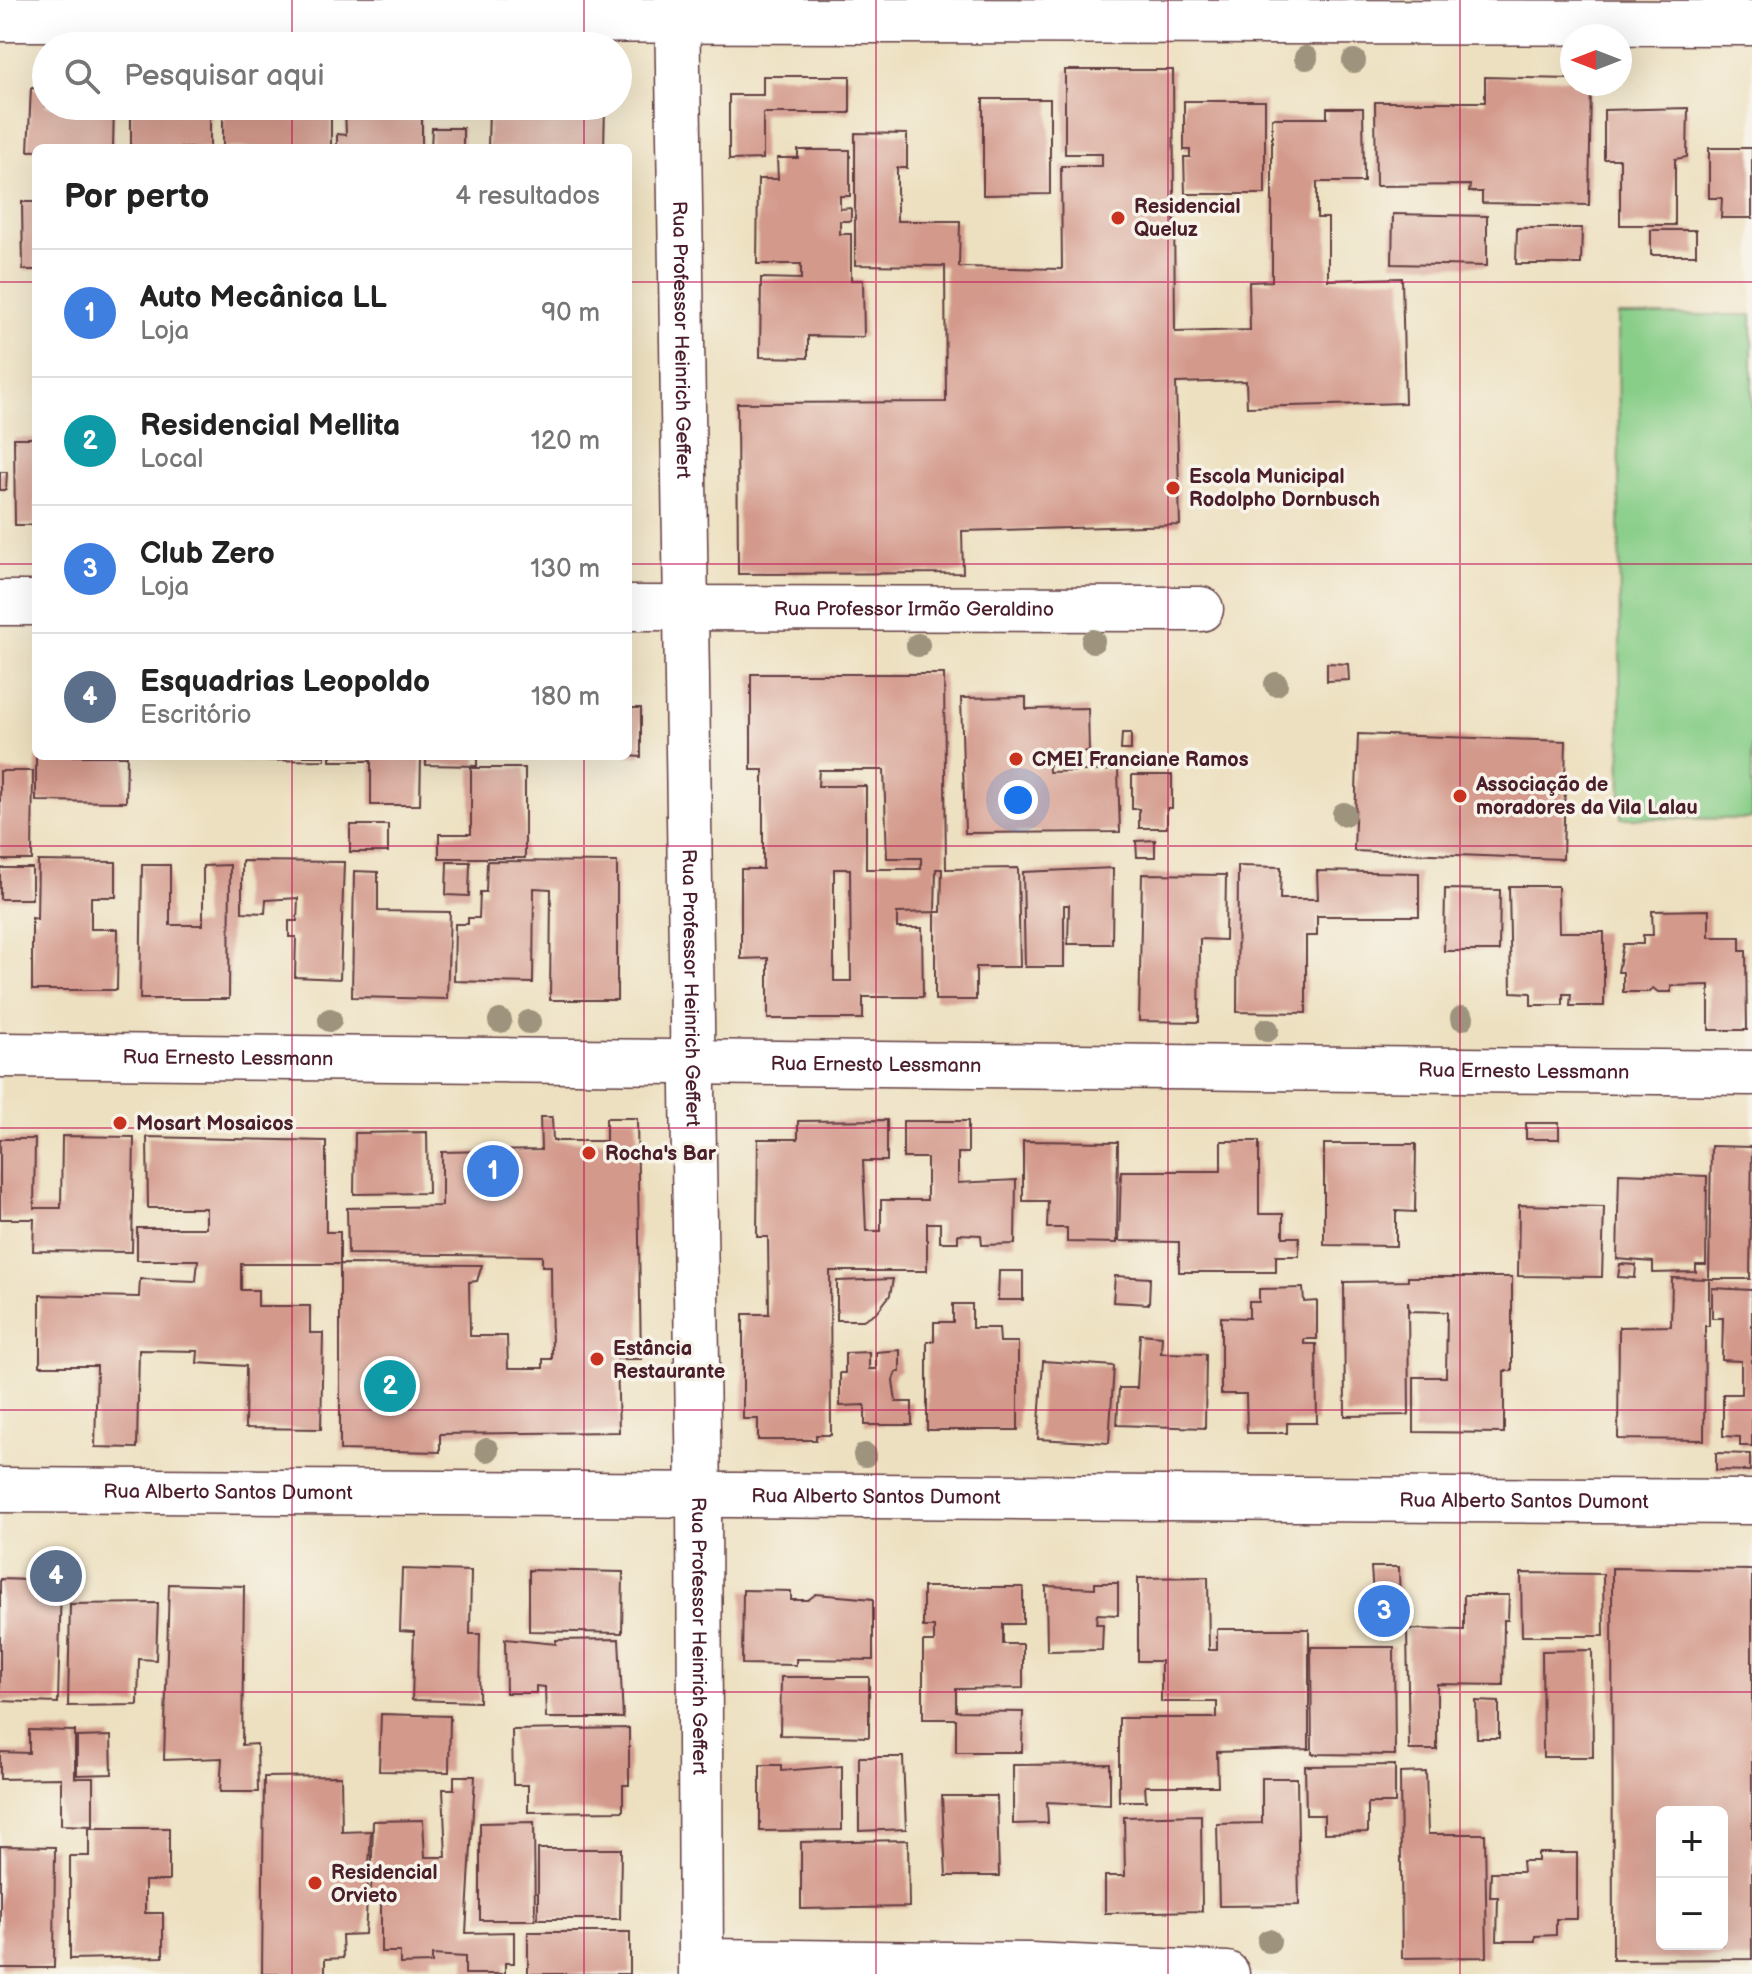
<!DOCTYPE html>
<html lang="pt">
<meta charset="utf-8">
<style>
body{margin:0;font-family:"Balsamiq Sans",sans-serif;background:#f2f2f2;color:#222}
.controls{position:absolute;right:24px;bottom:24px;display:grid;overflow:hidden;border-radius:12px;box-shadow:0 8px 32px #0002}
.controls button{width:72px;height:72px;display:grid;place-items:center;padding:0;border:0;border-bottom:2px solid #e0e0e0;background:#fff;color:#222;font:40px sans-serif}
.compass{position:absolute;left:1560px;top:24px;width:72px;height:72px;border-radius:50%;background:#fff;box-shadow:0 8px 32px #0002;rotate:270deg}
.you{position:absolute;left:1018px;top:800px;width:28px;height:28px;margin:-20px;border:6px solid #fff;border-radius:50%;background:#1a73e8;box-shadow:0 0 0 12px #1a73e833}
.badge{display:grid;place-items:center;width:52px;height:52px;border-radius:50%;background:#c8321e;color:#fff;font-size:26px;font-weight:700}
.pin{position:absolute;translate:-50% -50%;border:4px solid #fff;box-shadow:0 2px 8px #0006}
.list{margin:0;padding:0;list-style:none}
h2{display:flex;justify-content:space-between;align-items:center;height:104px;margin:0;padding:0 32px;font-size:34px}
h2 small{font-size:26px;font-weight:400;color:#767676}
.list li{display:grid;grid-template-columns:52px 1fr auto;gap:24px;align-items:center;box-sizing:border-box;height:128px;padding:0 32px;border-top:2px solid #e0e0e0}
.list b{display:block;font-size:30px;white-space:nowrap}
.list p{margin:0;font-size:26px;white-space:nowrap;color:#767676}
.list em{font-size:26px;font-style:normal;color:#767676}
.icon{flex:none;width:44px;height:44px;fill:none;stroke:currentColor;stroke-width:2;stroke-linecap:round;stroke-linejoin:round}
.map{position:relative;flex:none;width:1752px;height:1974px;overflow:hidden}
.search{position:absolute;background:#fff;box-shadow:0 8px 32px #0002;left:32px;top:32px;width:600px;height:88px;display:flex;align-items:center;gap:20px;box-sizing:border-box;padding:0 28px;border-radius:44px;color:#767676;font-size:30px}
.panel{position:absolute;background:#fff;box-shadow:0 8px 32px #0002;left:32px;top:144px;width:600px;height:616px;border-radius:12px}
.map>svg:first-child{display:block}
.green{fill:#88ce88;stroke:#69765a;stroke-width:2}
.building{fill:#d3998b;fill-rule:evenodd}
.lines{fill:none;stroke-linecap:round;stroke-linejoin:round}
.minor-casing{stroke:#623c41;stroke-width:47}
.minor{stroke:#fff;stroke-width:44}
.tree{fill:#9e937d}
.grid{fill:none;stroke:#c2185b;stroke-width:2;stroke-opacity:0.55}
.poi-dot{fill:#c8321e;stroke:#f7f3e8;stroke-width:3}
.labels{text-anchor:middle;stroke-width:7;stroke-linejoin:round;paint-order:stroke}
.poi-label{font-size:20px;font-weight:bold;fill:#4a1f2b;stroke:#f7f3e8;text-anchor:start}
.street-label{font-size:20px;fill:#4a1f2b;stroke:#f7f3e8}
</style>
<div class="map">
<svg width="1752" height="1974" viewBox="0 0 1752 1974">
<rect width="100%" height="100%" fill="#f7f3e8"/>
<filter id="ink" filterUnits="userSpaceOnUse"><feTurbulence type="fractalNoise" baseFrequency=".0125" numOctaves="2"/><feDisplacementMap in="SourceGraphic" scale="16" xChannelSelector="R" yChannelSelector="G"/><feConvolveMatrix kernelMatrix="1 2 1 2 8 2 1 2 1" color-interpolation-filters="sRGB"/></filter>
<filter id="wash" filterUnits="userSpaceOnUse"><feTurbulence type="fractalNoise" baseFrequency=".006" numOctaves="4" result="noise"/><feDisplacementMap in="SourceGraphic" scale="32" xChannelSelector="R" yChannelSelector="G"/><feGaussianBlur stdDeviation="1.8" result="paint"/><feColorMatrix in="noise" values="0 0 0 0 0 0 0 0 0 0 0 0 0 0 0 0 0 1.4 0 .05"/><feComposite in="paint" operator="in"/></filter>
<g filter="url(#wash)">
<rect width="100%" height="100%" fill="#ede0c0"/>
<!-- green -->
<path class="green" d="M1618,315h134v504l-131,-1z"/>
<g id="blocks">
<!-- building -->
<g class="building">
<path d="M1065,70h108l2,262 75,-2 -1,-48 23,-1v-163h55v-10h36l1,74h-47v36h11v62l74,-2 3,125 -158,4 -1,-26 -70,2 4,142 -218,6 1,42 -225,1 -1,-171 209,-1 -1,-136 -90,-1v-132l52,1v34h-10v53h63l-1,46 103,2 -1,-103h41v-12h-37z"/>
<path d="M763,76h87v37h-87v46l-34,1v-65h34z"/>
<path d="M1485,77l87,2v5h19l-2,121 -107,-2v-11h-13l1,-7 -94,1 -1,-84h110z"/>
<path d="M31,88l15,1v17h68l-1,42 -85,3z"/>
<path d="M983,99h67v95l-67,1z"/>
<path d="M1184,101h81v93h-80l-1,-37h6v-7h-6z"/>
<rect x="131" y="106" width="79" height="42"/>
<rect x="223" y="106" width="108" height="42"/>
<path d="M408,106l14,12v30h-85v-14l9,1 -1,-28h23v11h24z"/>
<path d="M489,106h116l-1,42h-116z"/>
<path d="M1688,108l-1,49 -12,2v66h-55v-66h-16v-49z"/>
<path d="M432,128h31v20h-32z"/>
<path d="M1709,148h43v70h-31l1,-20h-13z"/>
<path d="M798,150h52v46h-10v13l11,-1v13h-11v13h11v46h12l1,57 -56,-1v22l-48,-1 1,-79 40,1v-15h-44l1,-85h20l-1,-21h21z"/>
<path d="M22,202h14v68h-13z"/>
<path d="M1393,214l94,2v50l-95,-2z"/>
<path d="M1517,228h65l-1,36h-65z"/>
<rect x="1651" y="230" width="45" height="25"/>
<path d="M14,438h22v87h-21z"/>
<path d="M0,472h7l-1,18h-6z"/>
<path d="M1327,663l21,1 1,16 -22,1z"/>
<path d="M751,674h193l2,195 72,-1 2,99h-44v33h-41v-88h6l1,-43h-6l-1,43 -38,1v15h25l1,69h-60v22h-95v-61l-27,1v-90h22v-99h-12zM819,770h65l3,88h34v11h-55v-83h-48zM834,869h16l1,112h-17z"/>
<path d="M1026,697v12l62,-1 1,44 -41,2 1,18 69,-2 2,62 -155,1 -4,-135z"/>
<path d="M628,708h13v49l-13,-1z"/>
<path d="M1122,733h9v17h-10z"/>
<path d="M1358,734l208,7 -3,118 -209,-8z"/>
<path d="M36,756h91l-1,46 -90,-1z"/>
<path d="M238,756h87v4l-87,1z"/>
<path d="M330,756h91l-1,49h-49v-44h-41z"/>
<path d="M426,756h51v10l-51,-1z"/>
<path d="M471,768h54v90h-86v-24h32z"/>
<path d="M0,771h33l-1,89h-32z"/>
<path d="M1132,775h40v33h-5v20h-28v-19h-7z"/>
<rect x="350" y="825" width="38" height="27"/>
<path d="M1155,840v17h-18l-1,-16z"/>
<path d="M38,861l78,1v35h-25v32h27l-1,61h-85v-72l5,1z"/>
<path d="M242,861l102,1 -4,117 -45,-2 1,-40h-7v-16h8l1,-23 -32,2 -1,13 -23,-1z"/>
<path d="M487,861l130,1v138h-67l1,-111 -17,-1 -1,95 -79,-2 1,-57h13v-6h11l1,-26h6z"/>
<path d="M447,862h23l-1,34 -23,-1z"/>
<path d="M142,865h28v60h33v-59l27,-1 -1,134h-89z"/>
<path d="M1238,866l43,1 -1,32h38l-1,-28 102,2v43h-102v20h-11v77l-69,-1z"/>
<rect x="0" y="868" width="32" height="31"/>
<path d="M1113,868l-1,76h-44l1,-39h-5v62h-39l-2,-95z"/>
<path d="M354,871l24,1v39l72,1 -3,87 -95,-2z"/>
<path d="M1142,874l84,1 -1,65 -25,-1 -1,83 -60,-1z"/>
<path d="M1509,886h49l1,46h45v74h-34l1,-12h-8v11h-32v-12l-20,-1z"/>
<path d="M1445,889l55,1 -1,61h-55z"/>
<path d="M1709,910v27h31v14h6l1,79h-38v-45l-38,1v6h-13l-5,-4 -5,4h-25v-20h-5l5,-28h20v-9h10l-1,-24z"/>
<path d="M540,1117h12l1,24h53v-23h31l4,241h-24l2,73 -179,2v18l-100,-2v-186l142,1 -5,16 -8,1 1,54h37l1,32h35v-9h9l-1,-93h-9v-10l-194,-2 -1,-46 95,-2v-54l99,-2z"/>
<path d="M887,1120v41h-24l3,70h15v-31h46v-42h-24v-37h65v32h-10v30l58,-3 -1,64 -33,1 -1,-10 -23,-1v8h-18v-19h-13v48h-97l1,164h-15v5h-58v-21h-15v-105h26l-1,-77h-11l1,-98h40v-18z"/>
<rect x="1526" y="1123" width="33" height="16"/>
<path d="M427,1132l1,61 -74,1 1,-61z"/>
<path d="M62,1136l72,1 -2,115 -99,-1 1,-32h-34v-80h35l-1,69h27z"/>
<path d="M147,1137l179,4v91h14v32h-99v26h17v16h52v27h13l-2,96 -76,-1 1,-62 -49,-3 1,-12 -59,-1 -2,98 -42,-1 2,-81h-57v-71l99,2 1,-18 56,2 2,-21h-61v-32h69v-20h-58z"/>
<path d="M1023,1141l95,1 -1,101 -50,-1v-14h-20l1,-27h-25z"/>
<path d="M1221,1141h38v73h24v23h16v19h-23v16h-97v-30l-60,-1 2,-70h100z"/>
<path d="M1324,1144h92l-1,68 -19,-1v35l-72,-1z"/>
<path d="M1711,1146l41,1 -2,132h-41z"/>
<path d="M1619,1173l88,3 -1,89h-10v7l-43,1v-11l-36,-3z"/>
<path d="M1519,1205l85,2 -2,70 -84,-1z"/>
<path d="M1620,1264l16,1 -1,13 -17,-1z"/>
<path d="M999,1271h24v29h-25z"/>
<path d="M1115,1276l35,2 -1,26 -36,-2z"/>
<path d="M1408,1277h104v94h-8v62l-90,-1v-55h32l1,-65 -38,-1 -1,-10 1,114 -64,1 -1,-134 64,-1z"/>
<path d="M1672,1278l37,1v47h-4l-1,114 -86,-1 1,-112 52,-1z"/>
<path d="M893,1279l-3,16 -13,17 -14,8h-26v-39z"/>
<path d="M1303,1288l1,14 13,-1v38h-13v5h12l1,79h-30v10h-40l-1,-39h-25v-77l28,1v-16h10v-13z"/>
<path d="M1712,1288l40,2v156h-12v-9l-17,-1v-42h18v-33l-19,-1 1,-42h-11z"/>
<path d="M953,1304h19v24h27l1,14h18v88h-91v-89h7v-19h19z"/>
<path d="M1140,1334l22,2 -1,17 45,1 -1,74 -88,-3 2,-37h18z"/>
<path d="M900,1350v22h-4l-3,8 3,22h16v23h-47v-20l-25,1v-33h5v-20l24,-1v17h7v-17z"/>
<path d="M1043,1361l71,5 -5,77 -71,-4z"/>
<path d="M1716,1453l34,1v17l-34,-1z"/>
<path d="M1371,1567h28l1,48h-8l-1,-20h-18z"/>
<path d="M1612,1568l140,2v389l-139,1zM1662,1812h60v132h-60z"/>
<path d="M402,1569l69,2 -1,63h10l-1,68 -67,-2 2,-68 -14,-1z"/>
<path d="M529,1570l94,2 -1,61 -93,-2z"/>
<path d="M1521,1573l82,1 1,62h-82z"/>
<path d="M1208,1577l1,73h8v-21h92v120l-92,3 1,34h-73l1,15h-27v-83h98v-16h-56v-41h-23v-83z"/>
<path d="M0,1579l61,2 -3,122 -58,-2z"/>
<path d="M1095,1583h23v32l-21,-1 -1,10h7l-1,26 -55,1 -1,-65 49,2z"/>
<path d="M169,1584l75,2 -2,159 15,-1 1,48h-38l2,-34 -58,2z"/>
<path d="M923,1587h100v37h-20v20h20v44l-67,1v22l67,1 -1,40h-66v-33h-33v-77h11v-15h-11z"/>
<path d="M743,1590l48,1v9h17l8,-6 57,5v61l-77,-1v6l-54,-1z"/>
<path d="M1464,1595h45l-1,25h-4l-1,65 -66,-1v66h-28l-2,-121 57,1z"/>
<path d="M158,1603l-2,57 -17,-1 -1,46 -70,1 2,-102z"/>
<path d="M505,1639l51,5v-4l63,-1 4,79h-77l-1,-31 -9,-1v7h-30z"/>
<path d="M1311,1647h83l1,108 -83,-1z"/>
<path d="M1592,1650l1,107h-50l-1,-106z"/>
<path d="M781,1677h88v60l-89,-2z"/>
<path d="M1476,1701l23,1v36h-22z"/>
<path d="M381,1714l69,2 -1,56 -70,-1z"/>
<path d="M629,1728v57h-6v26l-95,1v-27h-15l-1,-55z"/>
<path d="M29,1730l46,1v47h18v48l-32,-1v-47l-61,1v-27l29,1z"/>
<path d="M111,1736l1,38 -35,1v-38z"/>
<path d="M859,1757h44l3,72 -47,2z"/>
<path d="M1110,1764v41l-63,-3 1,21 -35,1v-59z"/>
<path d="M760,1765h21v6l61,-5v64l-82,1z"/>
<path d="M1395,1765v38h-27v29l-44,1v-18h-18l-1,-49z"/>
<path d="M1426,1772l2,62h57l2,123 -85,1 -2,-185z"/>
<path d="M341,1776l1,56 29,-1 -6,103 -23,1 1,23 -18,1v15h-63l2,-197z"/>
<path d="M454,1776h21l-9,157 48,-1v31h-9v11h-40v-17l-33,-2v8l-32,1v-12h-19v-58h-10l2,-73 50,-1 2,37h21l-3,-68h11z"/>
<path d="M1262,1778h35l2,127 -80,1 -2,-82 45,-1z"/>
<path d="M942,1796h55l2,80h-53z"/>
<path d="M1201,1815l1,96 -97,2v-37h20l-1,-59z"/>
<path d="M534,1822l1,98h-55v-97z"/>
<path d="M89,1828h80v53h-24v32h18v44l-93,2v-103h19z"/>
<path d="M908,1840l1,67 -108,2v-67z"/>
<path d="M0,1846l55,1 -1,121h-54z"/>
<path d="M538,1849h83l-1,70h-82z"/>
<path d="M1538,1853h39v66h-21v16l-21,1v5h-38l1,-44h-8l1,-25h32l-1,-11h16z"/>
<rect x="528" y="1932" width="102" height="42"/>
</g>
</g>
</g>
<g filter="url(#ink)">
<use href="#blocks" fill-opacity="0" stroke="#623c41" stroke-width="2"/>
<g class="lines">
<!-- minor casing -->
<g class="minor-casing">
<g id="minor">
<path id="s1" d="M677,0l22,1497 2,477"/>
<path d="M0,19l1752,4"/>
<path d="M0,603h36"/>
<path id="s2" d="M628,608l573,1"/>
<path id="s3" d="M0,1055l1752,18"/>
<path id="s4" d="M0,1490l1752,12"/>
<path d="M702,1961l328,4 197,9"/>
</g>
</g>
<!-- minor -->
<use href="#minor" class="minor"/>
</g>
<!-- trees -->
<g class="tree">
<circle cx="1306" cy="58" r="12"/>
<circle cx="1354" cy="61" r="12"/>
<circle cx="1093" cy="641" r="12"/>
<circle cx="918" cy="645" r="12"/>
<circle cx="1276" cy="684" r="12"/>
<circle cx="1344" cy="814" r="12"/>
<circle cx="1462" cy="1018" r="12"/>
<circle cx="330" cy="1020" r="12"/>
<circle cx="500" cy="1021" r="12"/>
<circle cx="529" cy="1022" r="12"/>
<circle cx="1267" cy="1030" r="12"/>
<circle cx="487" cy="1450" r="12"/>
<circle cx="865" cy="1455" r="12"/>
<circle cx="1269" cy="1941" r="12"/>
</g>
</g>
<!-- grid -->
<path class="grid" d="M292,0v46M584,0v46M876,0v1974M1168,0v1974M1460,0v1974M292,106v42M584,106v42M0,282h36M628,282h1124M0,564h36M628,564h1124M292,756v1218M584,756v1218M0,846h1752M0,1128h1752M0,1410h1752M0,1692h1752"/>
<!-- markers -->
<g class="poi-dot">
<circle cx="1118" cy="218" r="8"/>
<circle cx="1173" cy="488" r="8"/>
<circle cx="1016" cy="759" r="8"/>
<circle cx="1460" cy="796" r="8"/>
<circle cx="120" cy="1123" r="8"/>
<circle cx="589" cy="1153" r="8"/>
<circle cx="597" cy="1359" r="8"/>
<circle cx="315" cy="1883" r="8"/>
</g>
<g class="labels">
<!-- poi labels -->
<g class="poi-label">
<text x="1134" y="213">Residencial<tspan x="1134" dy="23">Queluz</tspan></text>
<text x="1189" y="483">Escola Municipal<tspan x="1189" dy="23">Rodolpho Dornbusch</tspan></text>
<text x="1032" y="766">CMEI Franciane Ramos</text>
<text x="1476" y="791">Associação de<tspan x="1476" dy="23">moradores da Vila Lalau</tspan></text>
<text x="136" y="1130">Mosart Mosaicos</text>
<text x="605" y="1160">Rocha's Bar</text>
<text x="613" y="1355">Estância<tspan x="613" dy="23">Restaurante</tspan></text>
<text x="331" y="1879">Residencial<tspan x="331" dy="23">Orvieto</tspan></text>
</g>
<!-- street labels -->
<g class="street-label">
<text dy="7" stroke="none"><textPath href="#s1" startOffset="340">Rua Professor Heinrich Geffert</textPath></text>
<text dy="7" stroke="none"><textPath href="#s2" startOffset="286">Rua Professor Irmão Geraldino</textPath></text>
<text dy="7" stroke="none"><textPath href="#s1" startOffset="988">Rua Professor Heinrich Geffert</textPath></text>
<text dy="7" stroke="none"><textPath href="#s3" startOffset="228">Rua Ernesto Lessmann</textPath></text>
<text dy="7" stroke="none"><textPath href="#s3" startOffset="876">Rua Ernesto Lessmann</textPath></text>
<text dy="7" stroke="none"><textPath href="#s3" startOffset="1524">Rua Ernesto Lessmann</textPath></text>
<text dy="7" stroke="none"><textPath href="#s4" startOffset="228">Rua Alberto Santos Dumont</textPath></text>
<text dy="7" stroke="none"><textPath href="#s4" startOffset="876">Rua Alberto Santos Dumont</textPath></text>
<text dy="7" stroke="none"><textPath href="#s4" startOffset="1524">Rua Alberto Santos Dumont</textPath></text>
<text dy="7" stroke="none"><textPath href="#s1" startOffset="1636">Rua Professor Heinrich Geffert</textPath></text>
</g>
</g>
</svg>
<div class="controls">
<button>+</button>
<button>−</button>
</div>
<svg class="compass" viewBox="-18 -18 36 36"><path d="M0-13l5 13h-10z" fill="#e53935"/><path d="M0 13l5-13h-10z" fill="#767676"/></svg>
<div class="you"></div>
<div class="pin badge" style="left:493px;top:1171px;background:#3f7fe0">1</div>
<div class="pin badge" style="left:390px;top:1386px;background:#0f9aa8">2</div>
<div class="pin badge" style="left:1384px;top:1611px;background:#3f7fe0">3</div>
<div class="pin badge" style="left:56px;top:1576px;background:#5c6f8a">4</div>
<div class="search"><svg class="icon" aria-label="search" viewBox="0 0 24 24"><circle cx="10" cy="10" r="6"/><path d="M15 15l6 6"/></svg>Pesquisar aqui</div>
<section class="panel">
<h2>Por perto<small>4 resultados</small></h2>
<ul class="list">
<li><span class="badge" style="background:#3f7fe0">1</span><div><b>Auto Mecânica LL</b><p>Loja</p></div><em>90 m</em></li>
<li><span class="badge" style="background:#0f9aa8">2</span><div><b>Residencial Mellita</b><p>Local</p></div><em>120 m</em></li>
<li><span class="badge" style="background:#3f7fe0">3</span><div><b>Club Zero</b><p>Loja</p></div><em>130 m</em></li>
<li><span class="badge" style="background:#5c6f8a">4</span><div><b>Esquadrias Leopoldo</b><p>Escritório</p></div><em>180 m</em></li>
</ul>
</section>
</div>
